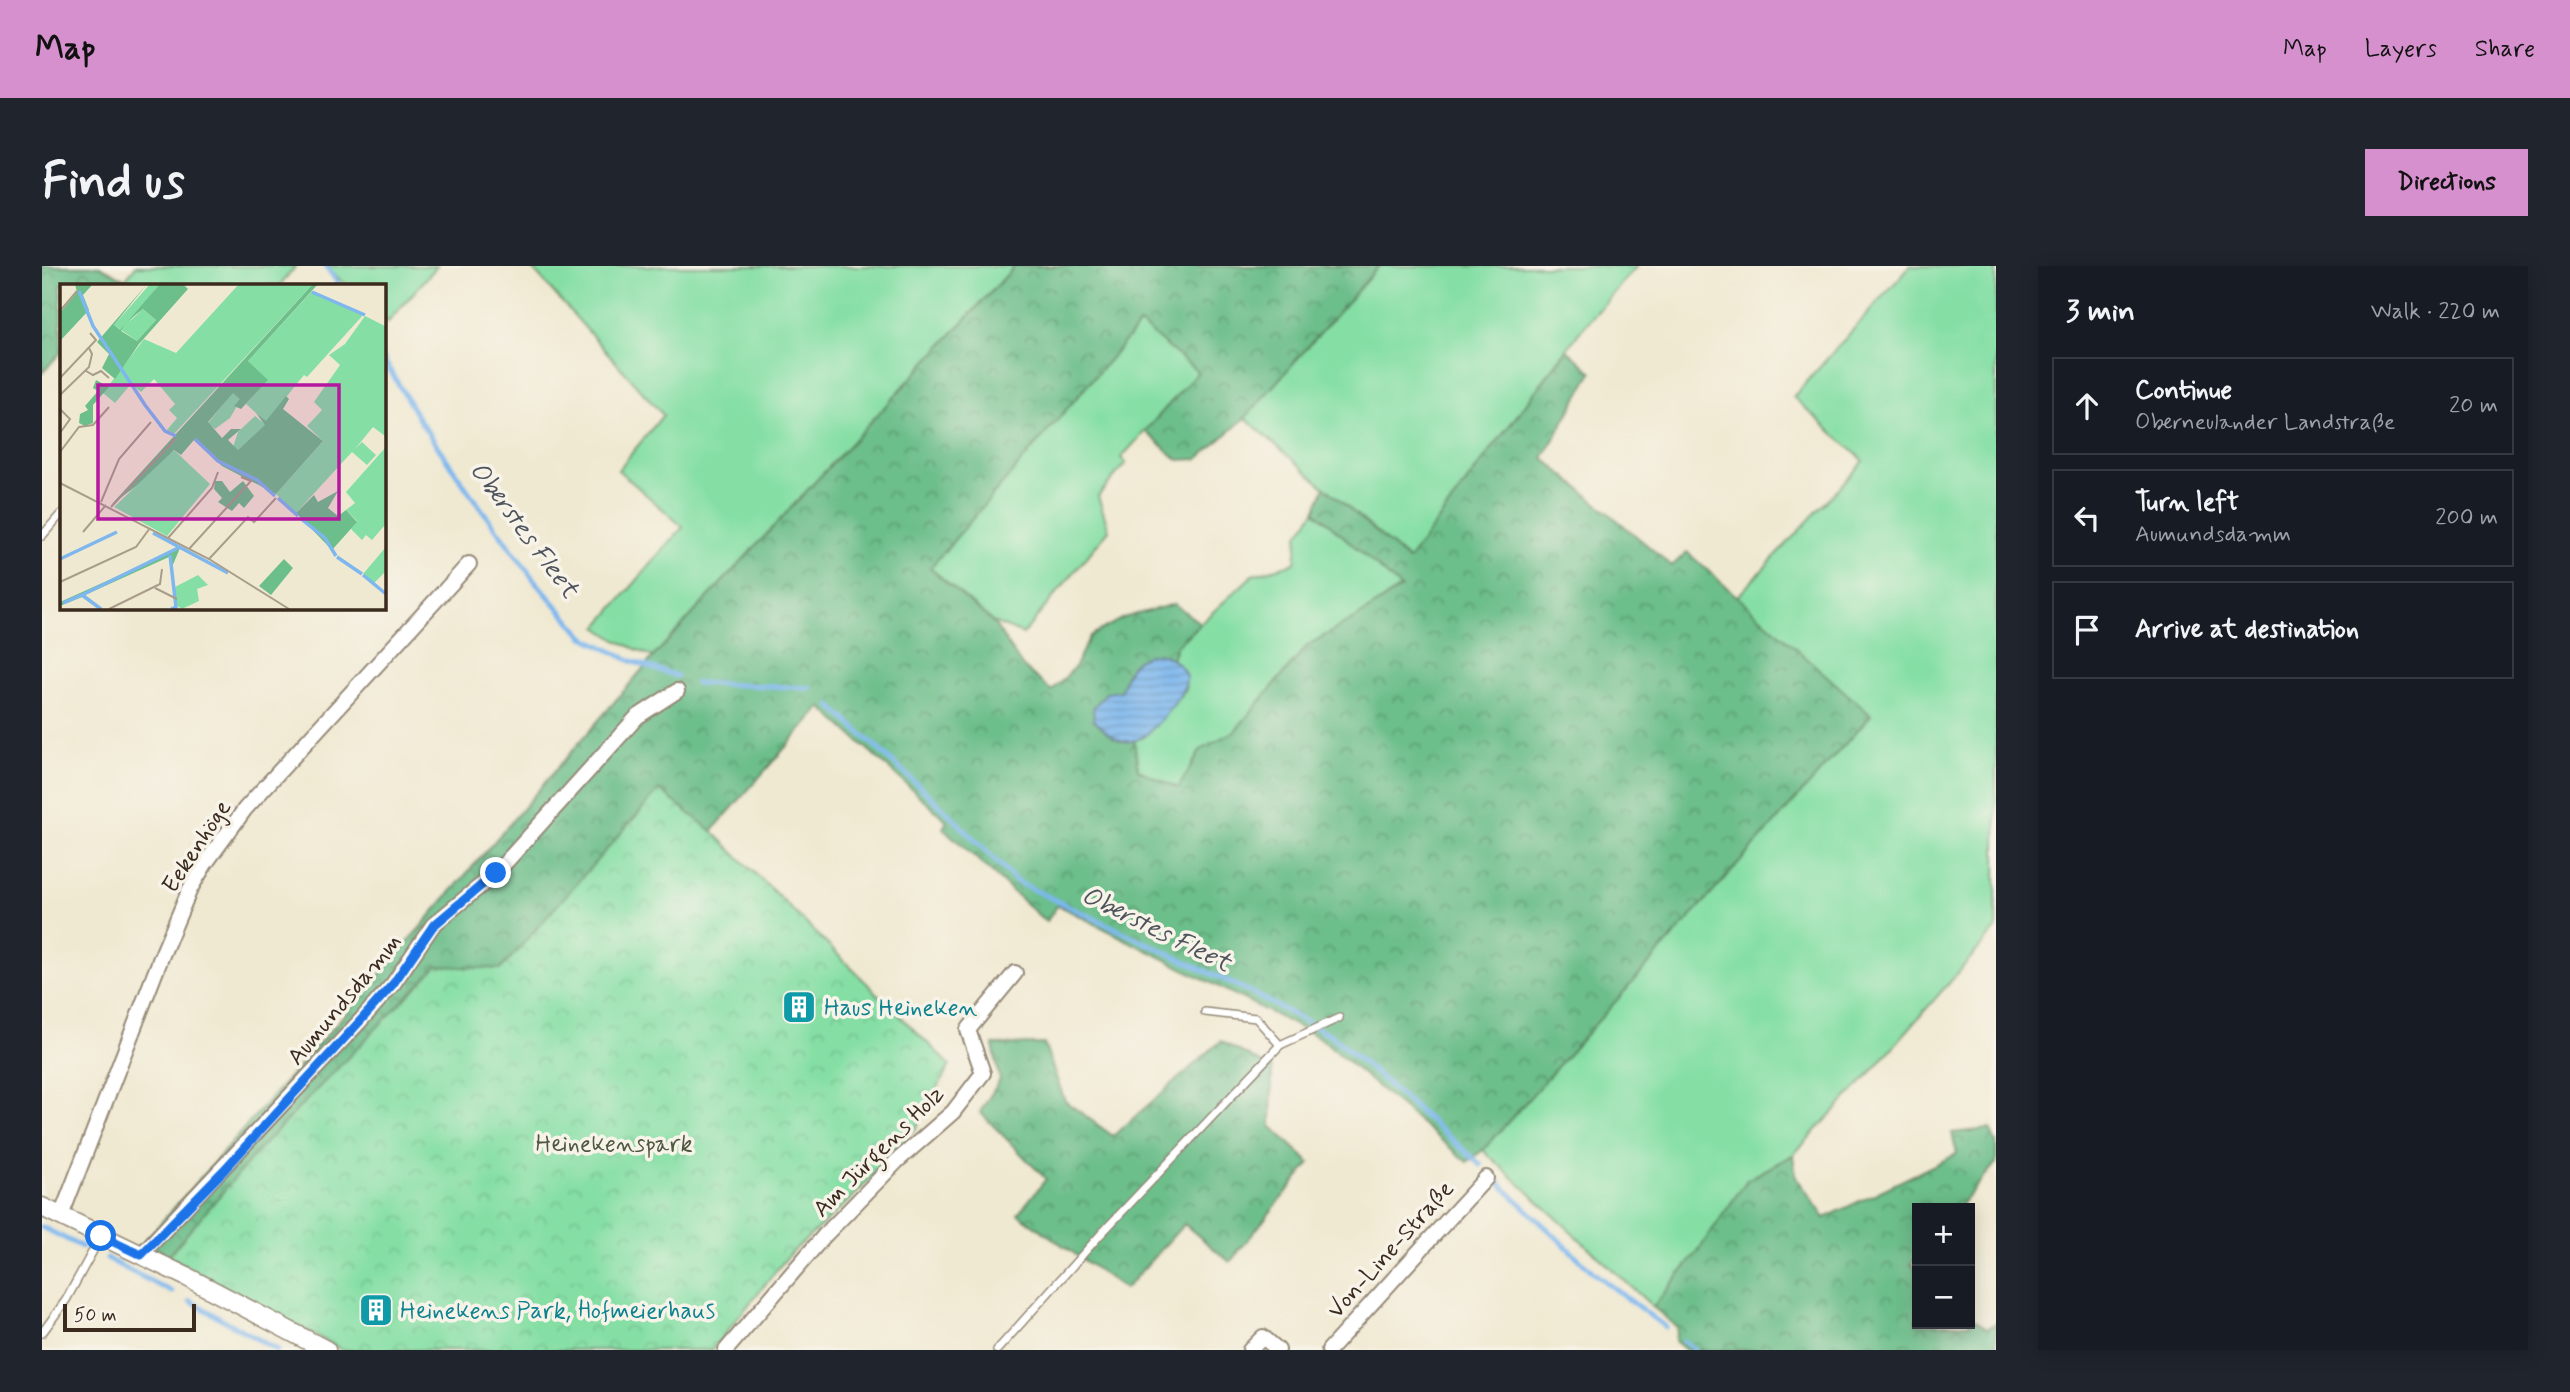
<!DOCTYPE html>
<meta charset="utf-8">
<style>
body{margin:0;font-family:Mynerve,sans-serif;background:#20242c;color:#f1f3f6}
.controls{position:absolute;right:21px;bottom:21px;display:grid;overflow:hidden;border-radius:0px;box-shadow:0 4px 18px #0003}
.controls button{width:63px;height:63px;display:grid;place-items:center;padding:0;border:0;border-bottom:2px solid #363941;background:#171b24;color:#f1f3f6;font:35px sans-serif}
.scale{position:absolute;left:21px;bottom:18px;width:133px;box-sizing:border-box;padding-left:7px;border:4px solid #3b2a1e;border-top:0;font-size:19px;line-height:24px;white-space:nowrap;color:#3b2a1e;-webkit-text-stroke:5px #f7f3e8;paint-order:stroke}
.stop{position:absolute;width:21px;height:21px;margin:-16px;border:5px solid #1a73e8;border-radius:50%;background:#fff}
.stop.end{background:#1a73e8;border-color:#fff;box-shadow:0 2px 7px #0008}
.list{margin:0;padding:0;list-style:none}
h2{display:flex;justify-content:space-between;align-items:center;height:91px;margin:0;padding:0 28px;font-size:30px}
h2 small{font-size:23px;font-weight:400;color:#9ea1a6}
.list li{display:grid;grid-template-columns:46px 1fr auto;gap:21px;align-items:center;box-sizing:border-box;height:98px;margin:0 14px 14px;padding:0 14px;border:2px solid #363941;border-radius:0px}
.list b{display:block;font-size:26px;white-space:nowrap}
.list p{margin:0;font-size:23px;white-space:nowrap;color:#9ea1a6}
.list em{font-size:23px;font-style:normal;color:#9ea1a6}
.icon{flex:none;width:38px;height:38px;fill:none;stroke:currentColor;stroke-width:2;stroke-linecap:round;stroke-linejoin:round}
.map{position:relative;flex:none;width:1954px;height:1084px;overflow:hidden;border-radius:0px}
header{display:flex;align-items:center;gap:42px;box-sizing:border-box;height:98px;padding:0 35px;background:#d690ce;color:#111}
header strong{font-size:33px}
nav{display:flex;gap:38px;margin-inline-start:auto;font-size:24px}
.intro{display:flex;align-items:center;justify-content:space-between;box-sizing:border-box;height:168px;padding:0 42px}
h1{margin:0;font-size:49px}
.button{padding:18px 32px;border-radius:0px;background:#d690ce;color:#111;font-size:24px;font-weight:700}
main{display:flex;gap:42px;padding:0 42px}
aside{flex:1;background:#171b24;border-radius:0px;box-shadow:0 4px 18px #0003}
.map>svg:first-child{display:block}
.grass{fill:#85dfa5;stroke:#608462;stroke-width:2}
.forest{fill:url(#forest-crowns);stroke:#547454;stroke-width:2}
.park{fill:url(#park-crowns);stroke:#608462;stroke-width:2}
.water{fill:url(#water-rules);stroke:#5c7086;stroke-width:2}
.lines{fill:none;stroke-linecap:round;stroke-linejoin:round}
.stream{stroke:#7db7ee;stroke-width:5}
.service-casing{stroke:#968a78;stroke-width:10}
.minor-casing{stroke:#968a78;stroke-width:18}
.tertiary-casing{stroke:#968a78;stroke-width:21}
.service{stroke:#fff;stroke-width:7}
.minor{stroke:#fff;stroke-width:14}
.tertiary{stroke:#fff;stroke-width:18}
.route{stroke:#1a73e8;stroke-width:9}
.labels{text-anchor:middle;stroke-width:7;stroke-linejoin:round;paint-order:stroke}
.street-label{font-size:24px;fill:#3b2a1e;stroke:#f7f3e8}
.culture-label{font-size:24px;fill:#0d838f;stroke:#f7f3e8;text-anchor:start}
.park-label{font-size:24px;fill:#4e5740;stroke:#f7f3e8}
.water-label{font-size:26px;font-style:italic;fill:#4f545c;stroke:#f7f3e8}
.inset-river{fill:none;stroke:#7db7ee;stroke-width:3.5}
.inset-road{fill:none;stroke:#a89d8a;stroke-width:2}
.view{fill:#b5179e;fill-opacity:0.15;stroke:#b5179e;stroke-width:3.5}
.inset-edge{fill:none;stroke:#3b2a1e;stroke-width:3.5}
</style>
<header>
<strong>Map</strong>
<nav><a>Map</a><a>Layers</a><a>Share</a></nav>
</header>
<div class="intro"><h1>Find us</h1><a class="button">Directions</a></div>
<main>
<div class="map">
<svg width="1954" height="1084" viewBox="0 0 1954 1084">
<defs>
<pattern id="forest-crowns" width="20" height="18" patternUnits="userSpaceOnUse" patternTransform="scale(1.75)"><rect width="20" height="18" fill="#6cbe8a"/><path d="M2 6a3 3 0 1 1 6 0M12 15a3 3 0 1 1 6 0" fill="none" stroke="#5a9b70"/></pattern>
<pattern id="park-crowns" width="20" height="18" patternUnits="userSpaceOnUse" patternTransform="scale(1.75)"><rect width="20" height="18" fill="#85dfa5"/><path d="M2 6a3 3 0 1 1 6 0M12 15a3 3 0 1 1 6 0" fill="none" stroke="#74c08e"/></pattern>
<pattern id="water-rules" width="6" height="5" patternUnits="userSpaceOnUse" patternTransform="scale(1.75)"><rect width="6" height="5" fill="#7db7ee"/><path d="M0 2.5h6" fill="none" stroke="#6895c0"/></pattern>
</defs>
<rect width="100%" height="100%" fill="#f7f3e8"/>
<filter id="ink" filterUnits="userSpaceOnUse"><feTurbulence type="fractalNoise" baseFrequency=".0143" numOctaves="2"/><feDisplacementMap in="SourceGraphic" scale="14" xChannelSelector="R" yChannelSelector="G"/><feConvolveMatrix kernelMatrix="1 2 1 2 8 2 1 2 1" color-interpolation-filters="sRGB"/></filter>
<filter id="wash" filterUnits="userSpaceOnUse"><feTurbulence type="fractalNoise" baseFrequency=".00686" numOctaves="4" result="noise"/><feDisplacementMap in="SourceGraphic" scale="28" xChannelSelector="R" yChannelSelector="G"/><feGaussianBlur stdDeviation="1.57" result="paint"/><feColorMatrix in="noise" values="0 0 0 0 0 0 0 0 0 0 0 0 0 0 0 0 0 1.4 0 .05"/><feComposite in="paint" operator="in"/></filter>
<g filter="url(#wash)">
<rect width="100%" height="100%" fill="#f0e9d2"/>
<!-- grass -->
<g class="grass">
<path d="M94,0h160l-16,19h-160z"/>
<path d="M283,0h112l-49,56 -5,-4v-33h-37z"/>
<path d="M488,0h485l-362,391 -37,-17 -19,-13 86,-100 -65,-57 45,-55z"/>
<path d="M1337,0h258l-55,63 -174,231 -163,-142z"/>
<path d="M1868,0h86v663l-130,149 -73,77 -46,25 -51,74 -43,53 -170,-157 387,-434 -133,-119 127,-136 -71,-64z"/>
<path d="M1098,57l58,49 -77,86 5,5 -28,33 11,34 -86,104 -30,-12 -63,-54z"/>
<path d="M1273,245l86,76 -40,28 -53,30 -73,86 -34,19 -23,39 -40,-19 -4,-30 10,-3 42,-48 -5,-21 -9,-9 4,-13 77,-71 42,-12 3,-28z"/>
</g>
<!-- forest -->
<g class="forest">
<path d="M0,0h58l25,13 -5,6h-59v67l-19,21z"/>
<path d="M973,0h364l-134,152 -47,41 -20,1 -33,-29 53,-59 -58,-48 -210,244 63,54 29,44 30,25 22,-23 16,-32 33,-18 51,-14 26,19 -24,23 -4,13 -14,-6 -31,19 -6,19 -27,29c11,10 24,26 40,20l4,30 40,18 23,-38 34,-19 73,-86 53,-30 40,-27 -86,-77 10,-24 83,73 159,-210 25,22 -49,86 129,108 15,-14 184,163 -388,435 -16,12 -147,-124 -262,-133 -12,17 -103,-94 4,-7 -126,-114 -109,124 -53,-41 -158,179 -64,-3 -175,180 -94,110 -25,-13 233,-264 277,-322z"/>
<path d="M1179,775l51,28 -1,57 39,37 -80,99 -46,-38 -59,65 -107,-75 28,-35 -66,-67 20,-32 -7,-35 51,-1 21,57 48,35z"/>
<path d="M1948,863l6,14v20l-38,45h-41v49l-6,7 6,7v53h53v-8l17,12 9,-5v27h-310l-11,-9 2,-14 -24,-20 43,-53 51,-74 46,-25 3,22 29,41 132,-64 -5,-21z"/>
</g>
<!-- park -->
<path class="park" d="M617,524l53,41 238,234 -35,65 -61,66 -66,60 -76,94h-370l-174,-94 94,-110 175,-180 64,3z"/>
<!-- water -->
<path class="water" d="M1116,387c11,4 25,11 28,24 3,14 -29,48 -40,58 -5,4 -14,7 -20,6 -13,-1 -23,-13 -32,-21l-1,-12 13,-15 15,-2c8,-25 10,-33 37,-38z"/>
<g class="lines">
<!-- stream -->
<g class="stream">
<path d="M284,0l13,19"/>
<path d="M341,92l37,63 49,71 66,89 49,56 47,24 46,15"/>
<path d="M654,417l114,5"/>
<path d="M789,440l112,102 74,74 227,107 87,46 150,130"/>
<path d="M1454,914l98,93 71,54"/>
<path d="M0,961l40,20"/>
<path d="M65,993l65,33"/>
<path d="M148,1035l87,49"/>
<path d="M1641,1075l12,9"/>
</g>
</g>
</g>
<g filter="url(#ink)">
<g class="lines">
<!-- service casing -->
<g class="service-casing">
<g id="service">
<path d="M0,270l19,-22"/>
<path d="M1238,779l59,-27"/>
<path d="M0,1067l24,-33 35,-64"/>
<path d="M955,1084l104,-116 179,-189 -24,-27 -51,-6"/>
</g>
</g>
<!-- minor casing -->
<g class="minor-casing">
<g id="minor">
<path d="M19,950l101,-261 28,-66 15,-25 40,-55 224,-245"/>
<path d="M99,989l221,-236 31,-35 40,-59 63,-52 141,-156 40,-26"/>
<path d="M684,1084l98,-114 73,-75 56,-49 30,-39 -15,-43 47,-57"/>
<path d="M1208,1084l13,-13 15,13"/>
<path d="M1287,1084l157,-172"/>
</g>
</g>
<!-- tertiary casing -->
<g class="tertiary-casing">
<path id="tertiary" d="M0,941l145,70 139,73"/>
</g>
<!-- service -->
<use href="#service" class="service"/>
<!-- minor -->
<use href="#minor" class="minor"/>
<!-- tertiary -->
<use href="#tertiary" class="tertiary"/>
</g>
</g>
<g class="lines" filter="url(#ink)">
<!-- route -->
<path class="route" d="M59,970l40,19 83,-85 138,-151 31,-35 40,-58 63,-53"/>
</g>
<!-- icons -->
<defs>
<g id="building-square" transform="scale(1.75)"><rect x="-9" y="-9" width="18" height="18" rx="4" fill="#0f9aa8" stroke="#f7f3e8"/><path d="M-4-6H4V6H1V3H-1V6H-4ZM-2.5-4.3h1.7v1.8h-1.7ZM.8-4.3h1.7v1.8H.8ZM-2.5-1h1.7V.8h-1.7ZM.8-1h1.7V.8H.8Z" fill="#fff"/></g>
</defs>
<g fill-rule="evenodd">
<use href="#building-square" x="757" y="741"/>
<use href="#building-square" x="334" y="1044"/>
</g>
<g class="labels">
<!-- street labels -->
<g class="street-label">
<text transform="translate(154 580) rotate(-57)" y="8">Eekenhöge</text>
<text transform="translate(302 733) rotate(-50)" y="8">Aumundsdamm</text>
<text transform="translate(836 885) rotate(-45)" y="8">Am Jürgens Holz</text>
<text transform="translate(1348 983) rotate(-48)" y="8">Von-Line-Straße</text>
</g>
<!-- culture labels -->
<g class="culture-label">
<text x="782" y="749">Haus Heineken</text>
<text x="358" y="1052">Heinekens Park, Hofmeierhaus</text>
</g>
<!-- park labels -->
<g class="park-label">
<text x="572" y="885">Heinekenspark</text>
</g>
<!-- water labels -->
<g class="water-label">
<text transform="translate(483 263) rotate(53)" y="9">Oberstes Fleet</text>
<text transform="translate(1115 662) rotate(26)" y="9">Oberstes Fleet</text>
</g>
</g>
<!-- overview -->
<g transform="translate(18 18)">
<rect width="326" height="326" fill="#f0e9d2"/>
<path d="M90,0h10l-31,38 14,-13 13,11 -19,21 -16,-11 4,-5 -5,5 -6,-5zM179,0h74l-139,150 -7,-4 10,-12 -8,-8 6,-6 -21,-25 -13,13 -10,-8 -16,19 -12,-10 41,-54 32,14zM252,7l52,23 -57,63 -3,-2 -38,47 -20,-18 21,-24 -19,-19zM305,32l20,10v110l-12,-9 -18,22 7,-7 14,13 -9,10 -15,-13 -56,61 -20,-19 47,-53 -16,-15 15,-16 -8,-8 26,-37 -11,-10 16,-11zM173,108l8,7 -11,19 -15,11 -7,-6zM195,132l11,9 -28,25 -5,-3 5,-15zM325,164v77l-13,15 -6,-5 -4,5 -11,-11 6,-8 -11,-11 9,-7 -9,-11zM325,264v24l-11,11 -11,-9zM138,291l10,10 -11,4 2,12 -17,8 -6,-4 -1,-18z" fill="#85dfa5"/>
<path d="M15,0h18l-10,11 6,15 -29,31v-28l17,-21zM87,0l-33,41 6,5 5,-6 -4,7 16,10 19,-21 -13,-11 -15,12 32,-37h23l5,5 -49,55 -24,35 -13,-11 7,-14 -12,-12zM253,0h5l-70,77 20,19 -27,29 -7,-3 6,-7 -7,-6 -25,29 14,16 9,-9h10l-13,11 10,10 27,-25 -9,-12 10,8 20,-25 3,3 -6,10 40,32 -47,53 -54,-28 -28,-26 -13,15 -7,-5 -19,22 -44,33zM36,96l13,7 -16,18v18l-8,3 -6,-3 1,-9 8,-4 -3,-4 13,-15 -5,-3zM155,197h7l8,11 13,-11 11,15 -10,12 -5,-5 -7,8 -14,-9 4,-4 -8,-9zM278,207l-10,17 10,8 8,-6 11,12 -25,28 -36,-37 18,-18 4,7zM120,264l-8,19 -3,-10 -84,38 18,14 -21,-12 -22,9v-4zM224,275l9,9 -22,27 -12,-9z" fill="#6cbe8a"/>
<path d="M114,166l36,34 -43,52 -53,-29z" fill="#85dfa5"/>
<path class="inset-river" d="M19,7l14,35 52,79 20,26 11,5M252,8l53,23M135,155l23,22 39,19 18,16M218,214l20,18M240,234l25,20 11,18M93,249l75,40M110,271l6,52 -5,2M277,273l25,17M0,275l57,-27M303,291l23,19M22,311l98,-48M3,319l19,-8 19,14"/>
<path class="inset-road" d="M0,27l17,-20M26,87l7,4 8,-4 8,7M0,94l36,-38 -6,-7M0,111l29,-28 3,-13 -3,-6M0,125l10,10 -10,14M0,168l19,-25 14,-2 16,-18M0,199l149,76 80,50M41,218l18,-43 32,-37M51,223l65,-69M23,248l23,-27M108,254l44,-50 6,-16M129,265l62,-68 -10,-4M149,275l39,-42 6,5 22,-24M0,298l76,-35 14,-19M95,304l22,11M49,325l51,-25 2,-15"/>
<path class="view" d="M38,101h241v134h-241z"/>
<rect width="326" height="326" class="inset-edge"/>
</g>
</svg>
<div class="controls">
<button>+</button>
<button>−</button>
</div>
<div class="scale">50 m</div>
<div class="stop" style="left:59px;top:970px"></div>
<div class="stop end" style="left:454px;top:607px"></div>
</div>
<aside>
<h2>3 min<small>Walk · 220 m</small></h2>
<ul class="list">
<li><svg class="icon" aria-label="ahead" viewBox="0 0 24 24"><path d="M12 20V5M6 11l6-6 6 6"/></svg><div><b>Continue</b><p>Oberneulander Landstraße</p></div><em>20 m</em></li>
<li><svg class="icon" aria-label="left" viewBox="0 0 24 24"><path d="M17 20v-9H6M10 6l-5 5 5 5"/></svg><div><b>Turn left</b><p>Aumundsdamm</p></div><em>200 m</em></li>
<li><svg class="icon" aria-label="arrive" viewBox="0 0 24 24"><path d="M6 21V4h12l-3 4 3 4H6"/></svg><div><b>Arrive at destination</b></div></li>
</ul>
</aside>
</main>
